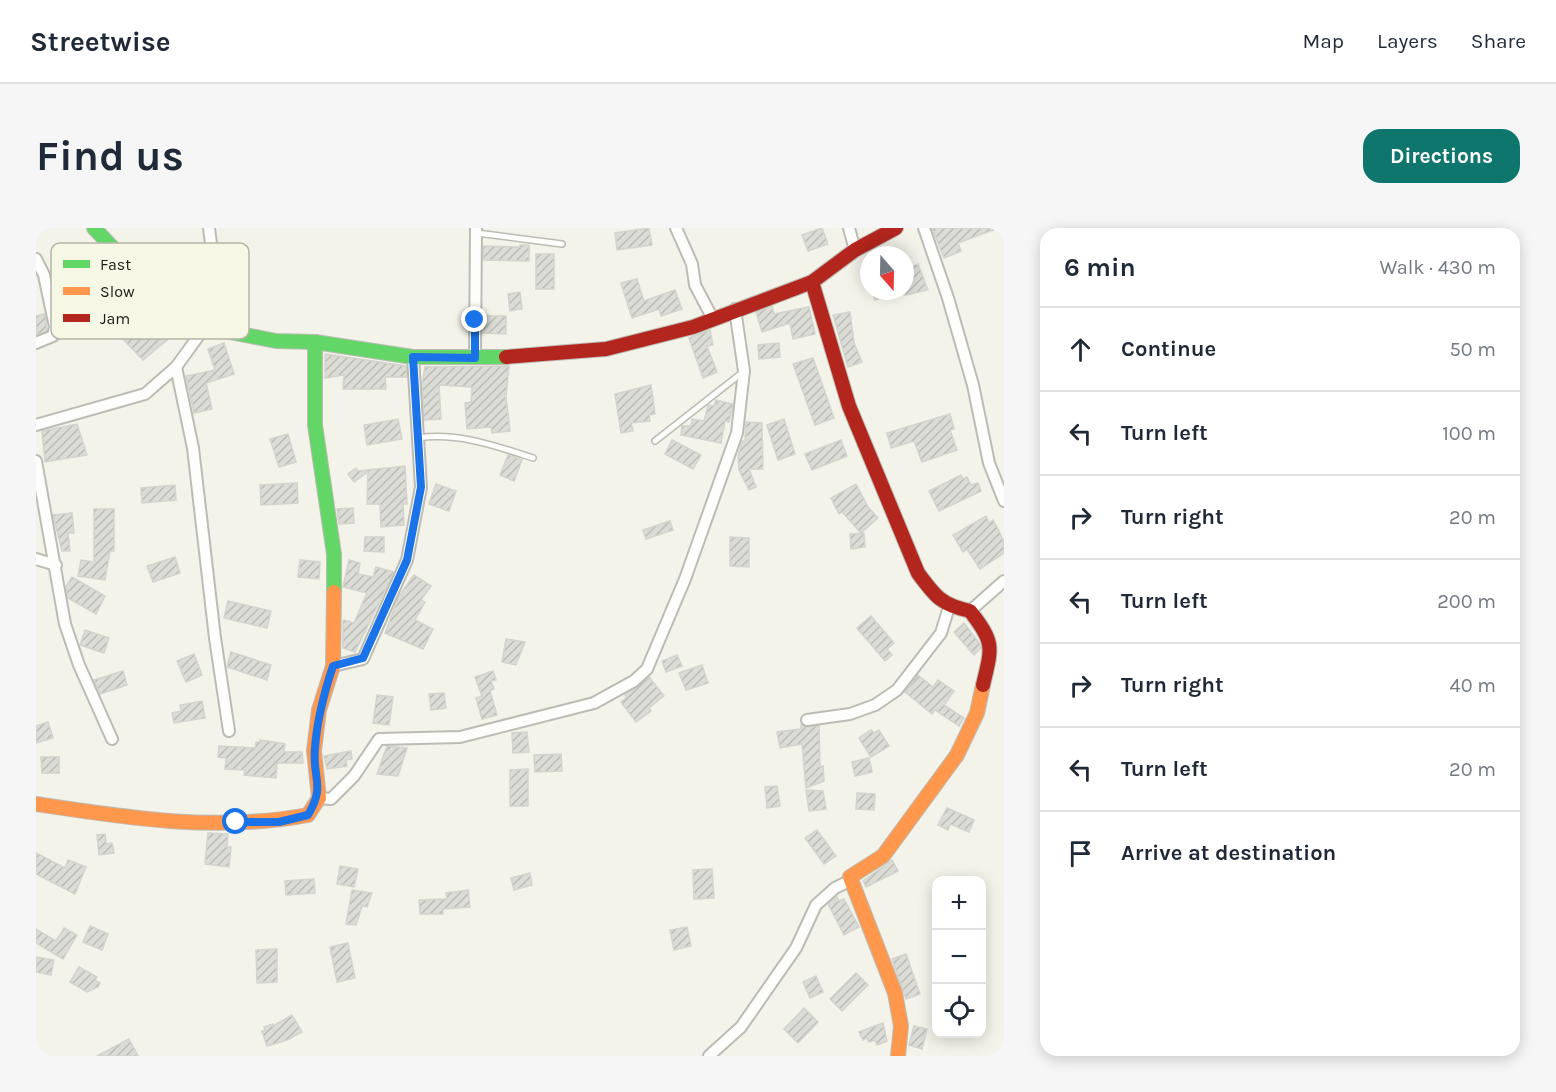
<!DOCTYPE html>
<meta charset="utf-8">
<style>
body{margin:0;font-family:Karla,sans-serif;background:#f6f6f7;color:#1f2937}
.controls{position:absolute;right:18px;bottom:18px;display:grid;overflow:hidden;border-radius:12px;box-shadow:0 3px 15px #0003}
.controls button{width:54px;height:54px;display:grid;place-items:center;padding:0;border:0;border-bottom:2px solid #e0e1e3;background:#fff;color:#1f2937;font:30px sans-serif}
.compass{position:absolute;left:824px;top:18px;width:54px;height:54px;border-radius:50%;background:#fff;box-shadow:0 3px 15px #0003;rotate:160deg}
.stop{position:absolute;width:18px;height:18px;margin:-14px;border:4px solid #1a73e8;border-radius:50%;background:#fff}
.stop.end{background:#1a73e8;border-color:#fff;box-shadow:0 2px 6px #0008}
.list{margin:0;padding:0;list-style:none}
h2{display:flex;justify-content:space-between;align-items:center;height:78px;margin:0;padding:0 24px;font-size:26px}
h2 small{font-size:20px;font-weight:400;color:#747a83}
.list li{display:grid;grid-template-columns:39px 1fr auto;gap:18px;align-items:center;box-sizing:border-box;height:84px;padding:0 24px;border-top:2px solid #e0e1e3}
.list b{display:block;font-size:22px;white-space:nowrap}
.list em{font-size:20px;font-style:normal;color:#747a83}
.icon{flex:none;width:33px;height:33px;fill:none;stroke:currentColor;stroke-width:2;stroke-linecap:round;stroke-linejoin:round}
.map{position:relative;flex:none;width:968px;height:828px;overflow:hidden;border-radius:18px}
header{display:flex;align-items:center;gap:36px;box-sizing:border-box;height:84px;padding:0 30px;background:#fff;border-bottom:2px solid #e0e1e3}
header strong{font-size:28px}
nav{display:flex;gap:33px;margin-inline-start:auto;font-size:21px}
.intro{display:flex;align-items:center;justify-content:space-between;box-sizing:border-box;height:144px;padding:0 36px}
h1{margin:0;font-size:42px}
.button{padding:15px 27px;border-radius:18px;background:#0f766e;color:#fff;font-size:21px;font-weight:700}
main{display:flex;gap:36px;padding:0 36px}
aside{flex:1;background:#fff;border-radius:18px;box-shadow:0 3px 15px #0003}
.map>svg:first-child{display:block}
.building{fill:url(#building-hatch);stroke:#d3d4cd;stroke-width:1.5}
.lines{fill:none;stroke-linecap:round;stroke-linejoin:round}
.lane-casing{stroke:#bcbcb5;stroke-width:8}
.street-casing{stroke:#bcbcb5;stroke-width:14}
.fast-casing{stroke:#bcbcb5;stroke-width:16}
.slow-casing{stroke:#bcbcb5;stroke-width:16}
.jam-casing{stroke:#bcbcb5;stroke-width:16}
.lane{stroke:#fdfdfc;stroke-width:5}
.street{stroke:#fdfdfc;stroke-width:10}
.fast{stroke:#63d668;stroke-width:14}
.slow{stroke:#ff974d;stroke-width:14}
.jam{stroke:#b3261e;stroke-width:14}
.route{stroke:#1a73e8;stroke-width:8}
.key{fill:#f7f7e6;stroke:#b5b5a8;stroke-width:1.5}
.key-label{font-size:16px;fill:#1c1c16}
</style>
<header>
<strong>Streetwise</strong>
<nav><a>Map</a><a>Layers</a><a>Share</a></nav>
</header>
<div class="intro"><h1>Find us</h1><a class="button">Directions</a></div>
<main>
<div class="map">
<svg width="968" height="828" viewBox="0 0 968 828">
<defs>
<pattern id="building-hatch" width="6" height="6" patternUnits="userSpaceOnUse" patternTransform="scale(1.5)"><rect width="6" height="6" fill="#dadcd5"/><path d="M-1 1l2-2M0 6l6-6M5 7l2-2" fill="none" stroke="#babcb6"/></pattern>
</defs>
<rect width="100%" height="100%" fill="#f3f3ea"/>
<!-- building -->
<g class="building">
<path d="M613,0l3,17 -35,5 -2,-17z"/>
<path d="M786,0l6,16 -20,7 -6,-16z"/>
<path d="M896,0h64v1l-38,14 3,8 -17,7z"/>
<path d="M484,17h9v16l-46,-1v-14l37,1z"/>
<rect x="500" y="26" width="18" height="35"/>
<path d="M882,36l10,26 -23,5v-25z"/>
<path d="M601,51l7,22 31,-11 7,19 -21,7 -2,-7 -27,9 -11,-35z"/>
<path d="M836,63h25l1,2 -23,7z"/>
<path d="M484,64l2,17 -12,2 -2,-17z"/>
<path d="M112,74l15,19 2,-2 12,13 -34,28 -26,-27 19,-18 -2,-3z"/>
<path d="M736,78l2,8 35,-7 6,27 -22,5 -3,-16 -28,9 -6,-20z"/>
<path d="M814,84l4,31 8,19 -14,5 -15,-52z"/>
<path d="M9,86l2,17 -11,4v-19z"/>
<path d="M447,88h23v18l-23,-1z"/>
<path d="M674,102l3,15 -6,1 10,26 -14,6 -14,-40z"/>
<path d="M188,115l10,31 -28,9 6,26 -18,4 -8,-37 29,-6 -7,-21z"/>
<path d="M743,115l1,14 -21,2 -1,-14z"/>
<path d="M289,126l81,12 1,11h-22l1,12h-43l1,-14 -19,3z"/>
<path d="M777,130l21,60 -19,7 -22,-61z"/>
<path d="M473,138l-3,31 4,34 -18,2 -1,-6 -24,2 -2,-26 6,-1 1,-15 -33,-2 2,34 -17,1 -2,-36 3,-17z"/>
<path d="M615,157l4,29 -6,1 1,6 -19,2 2,8 -12,2 -6,-39z"/>
<path d="M680,172l17,4 -4,18 -4,-1 -4,22 -40,-8 1,-9h9l1,-7 12,2 4,-16 6,1z"/>
<path d="M914,186l4,15 -4,1 7,20 -35,12 -8,-21 -23,7 -4,-15z"/>
<path d="M362,191l4,20 -35,6 -3,-20z"/>
<path d="M748,191l11,35 -17,6 -11,-35z"/>
<path d="M710,194l16,1v4l1,42h-14l7,18 -7,3 -10,-20 -1,-14 4,-15h3z"/>
<path d="M41,196l10,31 -42,7 -3,-31z"/>
<path d="M252,206l8,28 -17,5 -9,-28z"/>
<path d="M636,212l29,15 -8,14 -28,-15z"/>
<path d="M805,212l6,16 -35,14 -7,-16z"/>
<path d="M472,227l14,5 -8,21 -14,-6z"/>
<path d="M369,238l2,38h-4l1,21 -23,2 -1,-23h-13l1,-32 -14,10 -6,-8 8,-6 2,3z"/>
<path d="M925,247l2,4 4,-2 4,8 7,-2 3,8 -42,20 -10,-20z"/>
<path d="M261,255l1,20 -37,2 -1,-20z"/>
<path d="M400,256l20,7 -7,20 -20,-7z"/>
<path d="M820,256l12,23 10,11 -17,15 -19,-21 -3,2 -8,-16z"/>
<path d="M139,257l1,15 -34,3 -1,-15z"/>
<path d="M317,280l1,15 -15,1 -2,-15z"/>
<path d="M58,281h20v42h-4l-5,29 -27,-4 3,-16 13,2z"/>
<path d="M36,285l2,20h-6l2,18h-8l-9,-36z"/>
<path d="M950,288l3,7 4,-3 6,11 5,11v11l-24,16 -13,-20 -4,3 -10,-17z"/>
<path d="M634,293l3,9 -27,9 -3,-9z"/>
<path d="M828,305l1,14 -14,2 -1,-15z"/>
<path d="M329,309h19v15l-20,-1z"/>
<path d="M694,309l19,1v29l-19,-1z"/>
<path d="M139,329l5,16 -27,9 -6,-16z"/>
<path d="M264,332l20,2 -1,17 -21,-2z"/>
<path d="M313,332l11,3 -2,11 15,3 3,-10 18,5 -39,80 -12,-4v-26l1,-2 10,3 13,-30 -24,-6z"/>
<path d="M378,347l17,11 -10,14 4,2 -10,18 18,9 -10,20 -38,-16 14,-37z"/>
<path d="M36,349l33,19 -9,18 -28,-16 -2,-11z"/>
<path d="M192,373l43,10 -4,17 -43,-10z"/>
<path d="M835,388l23,27 -7,6 5,6 -7,6 -28,-33z"/>
<path d="M928,395l18,24 -8,8 -20,-23z"/>
<path d="M49,402l24,8 -5,15 -24,-8z"/>
<path d="M470,411l19,3 -9,23 -14,-3z"/>
<path d="M195,424l40,13 -4,15 -40,-13z"/>
<path d="M158,426l8,21 -16,7 -9,-21z"/>
<path d="M641,427l5,11 -16,6 -4,-11z"/>
<path d="M666,437l6,18 -22,7 -7,-17z"/>
<path d="M87,443l4,14 -27,9 -6,-14z"/>
<path d="M457,443l3,9 -5,1 3,8 -4,2 7,24 -15,4 -6,-21 6,-2 -7,-19z"/>
<path d="M882,447l15,12 5,-7 16,11 -10,14 20,13 -5,8 -24,-16 -3,4 -27,-22z"/>
<path d="M613,449l15,19 -15,12 2,3 -15,11 -15,-20 6,-5 -2,-2z"/>
<path d="M408,465l2,15 -15,2 -2,-16z"/>
<path d="M341,467l16,2 -4,28 -16,-2z"/>
<path d="M166,473l3,17 -31,5 -2,-10 9,-2 -1,-6z"/>
<path d="M12,494l5,16 -17,5v-17z"/>
<path d="M765,497l6,2 12,-1 1,41 3,-1 1,15 -18,7 -4,-44 -22,4 -3,-16 24,-3z"/>
<path d="M835,502l3,3 5,-3 10,16 -18,11 -12,-19z"/>
<path d="M491,504l2,20 -16,1 -1,-20z"/>
<path d="M224,512l25,4 -1,8h18l1,11h-26l-1,15 -32,-3 1,-5 -20,-1 1,-11 -8,-1 1,-11 36,2 1,-6h4z"/>
<path d="M351,518l20,2 -9,28 -21,-2z"/>
<path d="M315,523l1,8 -6,1 1,6 -20,3 -3,-13z"/>
<path d="M525,526l1,17 -27,1 -1,-17z"/>
<path d="M5,529h18v16h-17z"/>
<path d="M833,530l3,14 -17,4 -3,-14z"/>
<path d="M492,541v37h-18v-36z"/>
<path d="M741,558l3,20 -13,2 -2,-21z"/>
<path d="M770,562l17,1 3,18 -17,2z"/>
<path d="M821,565l18,1 -1,16 -18,-1z"/>
<path d="M911,580l27,12 -5,12 -19,-8 -2,6 -10,-5z"/>
<path d="M781,602l19,26 -12,8 -19,-26z"/>
<path d="M172,605l20,1 -1,13h4l-2,20 -24,-3z"/>
<path d="M69,606l1,10 6,-1 2,10 -15,2 -2,-20z"/>
<path d="M0,625l29,15 3,-8 18,7 -11,27 -39,-20z"/>
<path d="M856,632l6,11 -32,16 -3,-6z"/>
<path d="M304,638l18,3 -4,18 -17,-3z"/>
<path d="M676,641l2,29 -20,1 -1,-29z"/>
<path d="M494,645l2,12 -18,5 -3,-12z"/>
<path d="M278,651l1,14 -29,2 -1,-14z"/>
<path d="M316,662l20,3 -5,14 -5,-1 -6,19 -10,-1z"/>
<path d="M432,662l2,17 -27,2v5h-23l-1,-14 28,-1 -1,-6z"/>
<path d="M801,669l2,4 5,-2 15,28 -15,8 -16,-31z"/>
<path d="M54,698l18,8 -6,16 -19,-8z"/>
<path d="M651,699l4,19 -17,4 -4,-20z"/>
<path d="M28,700l13,7 -14,24 -27,-16v-14l20,12z"/>
<path d="M312,715l7,35 -18,4 -7,-35z"/>
<path d="M241,721v33l-20,1 -1,-33z"/>
<path d="M870,726l14,40 -14,5 -14,-40z"/>
<path d="M0,729l18,3 -3,15 -15,-3z"/>
<path d="M43,739l18,10 -2,3 5,3 -2,4 -11,5 -17,-10z"/>
<path d="M820,745l12,12 -26,26 -12,-12z"/>
<path d="M780,748l7,16 -13,6 -7,-16z"/>
<path d="M768,780l14,14 -20,21 -14,-14z"/>
<path d="M256,787l10,17 -15,8 -20,6 -5,-15h3l-1,-4 9,-3v2z"/>
<path d="M847,795l4,18 -10,4 -2,-5 -6,2 -2,-4 -4,2 -4,-8z"/>
<path d="M878,798l13,3 -5,20 -13,-4z"/>
<path d="M93,811l9,17h-41z"/>
</g>
<g class="lines">
<!-- lane casing -->
<g class="lane-casing">
<g id="lane">
<path d="M441,5l85,11"/>
<path d="M382,210c40,-6 78,8 115,20"/>
<path d="M619,213l88,-69"/>
</g>
</g>
<!-- street casing -->
<g class="street-casing">
<g id="street">
<path d="M640,0l16,36 3,21 18,34"/>
<path d="M813,0l6,22"/>
<path d="M888,0l24,70 25,87 16,78 15,38"/>
<path d="M0,31l8,16 11,52 -2,9 -17,7"/>
<path d="M439,130l1,-130"/>
<path d="M140,139l17,81 22,190 14,93"/>
<path d="M0,197l109,-31 31,-27 29,-40 9,-60 -5,-39"/>
<path d="M0,233l29,163 14,41 33,74"/>
<path d="M0,331l20,6"/>
<path d="M934,383l34,-30"/>
<path d="M297,438l30,-7 44,-99 14,-73 -8,-130"/>
<path d="M771,492l43,-6 25,-9 22,-15 44,-57 8,-26"/>
<path d="M283,570l12,1 23,-23 25,-37 81,-2 134,-34 40,-22 13,-12 38,-90 52,-146 7,-62 -9,-62"/>
<path d="M673,828l32,-29 55,-79 20,-43 19,-17 14,-7"/>
</g>
</g>
<!-- fast casing -->
<g class="fast-casing">
<g id="fast">
<path d="M58,0l55,58 56,41 71,14 39,1 98,15h93"/>
<path d="M279,114v83l19,129v38"/>
</g>
</g>
<!-- slow casing -->
<g class="slow-casing">
<g id="slow">
<path d="M0,576c91,14 181,28 272,11l11,-17 -5,-47 5,-41 14,-44 1,-74"/>
<path d="M862,828l3,-30 -6,-33 -45,-116 33,-21 74,-101 20,-42 6,-28"/>
</g>
</g>
<!-- jam casing -->
<g class="jam-casing">
<g id="jam">
<path d="M776,54l37,124 69,167c17,23 23,32 52,38 25,32 22,36 13,74"/>
<path d="M470,129l100,-8 87,-22 119,-45 43,-32 41,-22"/>
</g>
</g>
<!-- lane -->
<use href="#lane" class="lane"/>
<!-- street -->
<use href="#street" class="street"/>
<!-- fast -->
<use href="#fast" class="fast"/>
<!-- slow -->
<use href="#slow" class="slow"/>
<!-- jam -->
<use href="#jam" class="jam"/>
</g>
<g class="lines">
<!-- route -->
<path class="route" d="M200,594h43l29,-7c18,-30 4,-36 7,-67 2,-29 9,-55 18,-82l30,-8 44,-98 14,-73 -8,-130 62,1v-38"/>
</g>
<!-- legend -->
<rect x="15" y="15" width="198" height="96" rx="9" class="key"/>
<rect x="27" y="32" width="27" height="8" fill="#63d668"/>
<rect x="27" y="59" width="27" height="8" fill="#ff974d"/>
<rect x="27" y="86" width="27" height="8" fill="#b3261e"/>
<g class="key-label">
<text x="64" y="42">Fast</text>
<text x="64" y="69">Slow</text>
<text x="64" y="96">Jam</text>
</g>
</svg>
<div class="controls">
<button>+</button>
<button>−</button>
<button><svg class="icon" aria-label="locate" viewBox="0 0 24 24"><circle cx="12" cy="12" r="6"/><path d="M12 2v4M12 18v4M2 12h4M18 12h4"/></svg></button>
</div>
<svg class="compass" viewBox="-18 -18 36 36"><path d="M0-13l5 13h-10z" fill="#e53935"/><path d="M0 13l5-13h-10z" fill="#747a83"/></svg>
<div class="stop" style="left:200px;top:594px"></div>
<div class="stop end" style="left:439px;top:92px"></div>
</div>
<aside>
<h2>6 min<small>Walk · 430 m</small></h2>
<ul class="list">
<li><svg class="icon" aria-label="ahead" viewBox="0 0 24 24"><path d="M12 20V5M6 11l6-6 6 6"/></svg><div><b>Continue</b></div><em>50 m</em></li>
<li><svg class="icon" aria-label="left" viewBox="0 0 24 24"><path d="M17 20v-9H6M10 6l-5 5 5 5"/></svg><div><b>Turn left</b></div><em>100 m</em></li>
<li><svg class="icon" aria-label="right" viewBox="0 0 24 24"><path d="M7 20v-9h11M14 6l5 5-5 5"/></svg><div><b>Turn right</b></div><em>20 m</em></li>
<li><svg class="icon" aria-label="left" viewBox="0 0 24 24"><path d="M17 20v-9H6M10 6l-5 5 5 5"/></svg><div><b>Turn left</b></div><em>200 m</em></li>
<li><svg class="icon" aria-label="right" viewBox="0 0 24 24"><path d="M7 20v-9h11M14 6l5 5-5 5"/></svg><div><b>Turn right</b></div><em>40 m</em></li>
<li><svg class="icon" aria-label="left" viewBox="0 0 24 24"><path d="M17 20v-9H6M10 6l-5 5 5 5"/></svg><div><b>Turn left</b></div><em>20 m</em></li>
<li><svg class="icon" aria-label="arrive" viewBox="0 0 24 24"><path d="M6 21V4h12l-3 4 3 4H6"/></svg><div><b>Arrive at destination</b></div></li>
</ul>
</aside>
</main>
